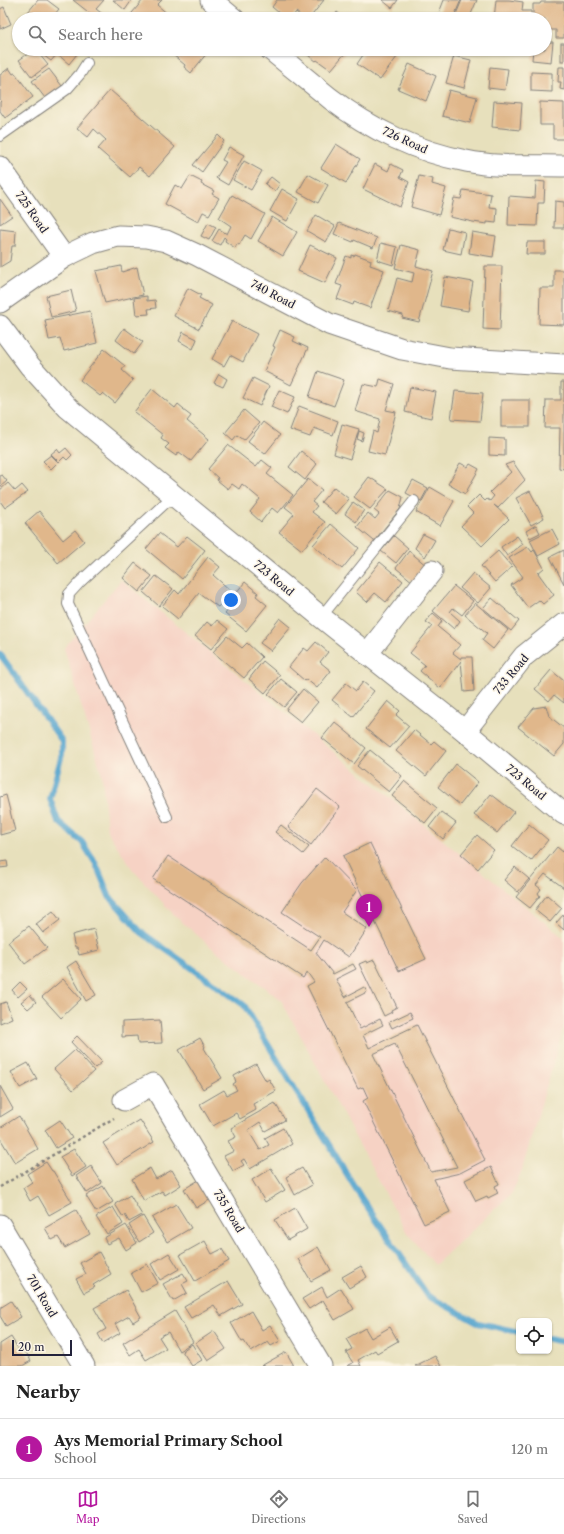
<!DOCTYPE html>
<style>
body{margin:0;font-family:"Libre Caslon Text",serif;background:#f2f2f2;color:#222}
.controls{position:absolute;right:12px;bottom:12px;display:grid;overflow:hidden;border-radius:6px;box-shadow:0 1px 3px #0004}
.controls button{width:36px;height:36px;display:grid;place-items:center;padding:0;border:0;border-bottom:1px solid #e0e0e0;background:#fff;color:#222;font:20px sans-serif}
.scale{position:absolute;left:12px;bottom:10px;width:60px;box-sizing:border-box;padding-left:4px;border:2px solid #22223b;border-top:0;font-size:11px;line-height:14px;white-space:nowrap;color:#22223b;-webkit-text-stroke:3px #fcf5e5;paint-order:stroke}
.you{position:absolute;left:231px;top:600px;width:14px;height:14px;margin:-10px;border:3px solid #fff;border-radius:50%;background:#1a73e8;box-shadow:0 0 0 6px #1a73e833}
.badge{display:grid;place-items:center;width:26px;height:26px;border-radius:50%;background:#b5179e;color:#fff;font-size:13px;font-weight:700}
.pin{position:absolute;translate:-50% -33px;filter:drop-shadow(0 1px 2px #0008)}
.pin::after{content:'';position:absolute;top:21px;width:14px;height:12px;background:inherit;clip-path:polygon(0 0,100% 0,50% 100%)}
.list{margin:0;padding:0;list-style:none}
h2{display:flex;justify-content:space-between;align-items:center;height:52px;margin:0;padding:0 16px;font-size:17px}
h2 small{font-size:13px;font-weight:400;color:#767676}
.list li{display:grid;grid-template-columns:26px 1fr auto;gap:12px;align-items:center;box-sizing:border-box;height:60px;padding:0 16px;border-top:1px solid #e0e0e0}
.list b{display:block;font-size:15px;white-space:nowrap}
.list p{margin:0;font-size:13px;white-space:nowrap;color:#767676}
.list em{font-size:13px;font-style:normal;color:#767676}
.icon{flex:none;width:22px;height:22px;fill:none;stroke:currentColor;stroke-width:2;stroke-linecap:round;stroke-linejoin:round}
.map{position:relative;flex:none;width:564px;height:1366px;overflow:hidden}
.search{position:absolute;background:#fff;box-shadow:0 1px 3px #0004;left:12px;right:12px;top:12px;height:44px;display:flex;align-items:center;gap:10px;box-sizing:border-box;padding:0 14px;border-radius:22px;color:#767676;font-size:15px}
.sheet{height:112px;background:#fff}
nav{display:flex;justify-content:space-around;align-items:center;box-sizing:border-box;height:56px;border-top:1px solid #e0e0e0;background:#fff;font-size:11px;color:#767676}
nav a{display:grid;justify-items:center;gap:2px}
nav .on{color:#b5179e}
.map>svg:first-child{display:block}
.built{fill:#f6d2c4}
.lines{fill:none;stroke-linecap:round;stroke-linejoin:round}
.stream{stroke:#54a4ce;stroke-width:6}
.building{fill:#e0b78b;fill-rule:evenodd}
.lane-casing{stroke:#84817c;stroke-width:12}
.street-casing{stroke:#84817c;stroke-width:23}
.path{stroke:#84817c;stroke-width:2.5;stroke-dasharray:3 3;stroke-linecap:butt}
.lane{stroke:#fff;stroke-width:10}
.street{stroke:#fff;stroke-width:21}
.labels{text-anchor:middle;stroke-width:3;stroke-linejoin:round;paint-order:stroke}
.street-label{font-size:11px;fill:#22223b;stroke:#fcf5e5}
</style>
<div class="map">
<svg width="564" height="1366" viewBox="0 0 564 1366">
<rect width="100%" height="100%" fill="#fcf5e5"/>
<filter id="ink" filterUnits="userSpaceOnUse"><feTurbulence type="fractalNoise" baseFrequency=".025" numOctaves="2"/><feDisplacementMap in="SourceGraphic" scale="8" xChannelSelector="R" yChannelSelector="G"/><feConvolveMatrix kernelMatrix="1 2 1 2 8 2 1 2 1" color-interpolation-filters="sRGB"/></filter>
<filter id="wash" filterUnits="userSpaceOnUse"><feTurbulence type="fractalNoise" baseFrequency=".012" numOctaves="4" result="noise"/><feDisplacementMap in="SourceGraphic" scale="16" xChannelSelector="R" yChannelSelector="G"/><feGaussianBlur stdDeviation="0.9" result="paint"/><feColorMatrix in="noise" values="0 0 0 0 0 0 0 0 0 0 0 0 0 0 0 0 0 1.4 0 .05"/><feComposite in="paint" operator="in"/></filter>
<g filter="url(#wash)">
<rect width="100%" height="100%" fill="#e7e0bc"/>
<!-- built -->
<path class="built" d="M121,580l443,358v88l-42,144 -10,23 -77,72 -28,-32 -126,-233 -70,-53 -35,-30 -43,-47 -26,-39 -5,-56 -38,-127z"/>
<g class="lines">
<!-- stream -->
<g class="stream">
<path d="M0,654l62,87v13l-12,45 8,22 24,21 14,22 13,32 32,36 103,73 118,194 66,97 50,27 41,9"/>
<path d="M549,1339l15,3"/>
</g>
</g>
<g id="blocks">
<!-- building -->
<g class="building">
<path d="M38,0h9l12,9 -8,10h-13l-10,-7z"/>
<path d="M73,0h31l-8,9 13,10h-21l4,-4z"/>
<path d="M113,0h19l-7,10z"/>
<path d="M143,0h19l-5,5 12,10 -3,4h-39z"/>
<path d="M277,0h47l-15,19h-4l-9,-7 -5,7h-5l-14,-12z"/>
<path d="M382,0h16l-6,8z"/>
<path d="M444,0h17l-8,19 -14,-6z"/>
<path d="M462,0h15l-8,19h-15z"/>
<path d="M496,0h13l14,2 -1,9h9v8h-37z"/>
<path d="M541,2h23v36h-8v-8h-11v-11h-12v-15h7z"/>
<path d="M4,7l7,17 -11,5v-20z"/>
<path d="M337,12l9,7h-14z"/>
<path d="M545,42h8l-2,20 -19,-2 1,-11h12z"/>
<rect x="561" y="43" width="3" height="18"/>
<path d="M35,49l13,16 -16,12 -13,-17z"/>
<path d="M42,49h39l-12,15 -12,-10 -6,7 -12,-9z"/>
<path d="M166,49h37l4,4 -16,20 -7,-6 1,-2z"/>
<path d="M308,49h35v1l3,2 -15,18 -14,-10 -1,1 -11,-8z"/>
<path d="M367,49h19l11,8 -17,23 -23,-16z"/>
<path d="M454,56l17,4 -7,28 -18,-5z"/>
<path d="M409,64l27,12 -10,25 -28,-12z"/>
<path d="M490,67l18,2 -3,21 -17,-2z"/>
<path d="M559,67h5v23l-4,-1 1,-7h-3z"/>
<path d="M9,68l4,6 2,-1 18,24 -28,21 -5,-7v-9l1,-1 -1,-2v-24z"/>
<path d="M49,69l13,17 -17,12 -13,-17z"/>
<path d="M531,72l21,1v19l-21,-1z"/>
<path d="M110,90l65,57 -25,29 -11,-9 -9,10 -32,-28 8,-9 -12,-11 -6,8 -11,-9z"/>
<path d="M449,90l28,7 -7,26 -28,-7z"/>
<path d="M494,101l28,2 -2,27 -28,-3z"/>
<path d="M540,102l24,1v36h-11v-14h-13z"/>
<path d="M218,135l6,6 -22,31 -9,-7z"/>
<path d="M336,144l24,15 -14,24 -25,-15z"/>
<path d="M229,147l15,8 -16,30 -12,-7 10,-16 -4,-2z"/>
<path d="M244,161l18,10 -11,19 -18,-10z"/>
<path d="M375,164l13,7 3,-7 12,6 -3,7 9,5 -9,25 -37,-18z"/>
<path d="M308,174l20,11 -10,18 -20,-11z"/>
<path d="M190,176l12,6 -1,2 13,7 -2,3 7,4 -10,17 -6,-3 -5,10 -33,-18 10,-19 7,4z"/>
<path d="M419,176l14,3 -1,5 14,4 -7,27 -28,-8z"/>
<path d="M271,177l9,7 -5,7 -10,-7z"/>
<path d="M536,181l9,1 -1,21h-6l-1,23 -29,-1 1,-29 26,2z"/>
<path d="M282,189l17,10 -12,22 -17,-10z"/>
<path d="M463,190l28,4 -2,13 8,1 -1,15 -9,-1v2l-14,-2 -23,-5 4,-19 7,1z"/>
<path d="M232,195l33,19 -14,25 -6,-4 -6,10 -2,-1 -2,4 -10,-7 1,-2 -2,-2 -4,8 -8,-4 7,-12 8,5 4,-8 -12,-8z"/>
<path d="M0,199l12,17 -12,8z"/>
<path d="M555,201l9,1v26h-10z"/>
<path d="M316,215l19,11 -9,16 -19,-11z"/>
<path d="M272,217l25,15 -14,24 -25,-15z"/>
<path d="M208,223l8,4 -7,13 -8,-4z"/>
<path d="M339,223l38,15 -4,10 -19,-8 -1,2 -19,-8z"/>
<path d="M448,228l17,4 -4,22 -18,-4z"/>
<path d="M0,229l16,2 -1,15h-3l-2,15 -10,6z"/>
<path d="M472,232l24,4 -3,21 -24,-4z"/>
<path d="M527,242h18v12h-19z"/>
<path d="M381,243l16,4 -4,18 -16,-5z"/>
<path d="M310,245l27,13 -12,25 -27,-12z"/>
<path d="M401,245l19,5 -4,16 17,5 -14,51 -17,-4 1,-3 -15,-4 9,-33 15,4 2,-9 -19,-5z"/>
<path d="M355,254l16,6 -1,5 14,5 -14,38 -16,-6 -1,3 -16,-6 5,-13 -6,-2 10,-28 5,2v-3l3,1z"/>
<path d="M121,266l1,6 15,-5 6,28 -38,8 -9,-32z"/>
<path d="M485,266h17l-2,64 -17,-1z"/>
<path d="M554,270h10v55l-25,-1 1,-36h14z"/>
<path d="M445,277l28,5 -5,29 -28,-5z"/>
<path d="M188,288l13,7 -2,3 13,7 -13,24 -25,-13z"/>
<path d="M71,290l5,21 -25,6 -5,-21z"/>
<path d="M147,296v5l8,-1 1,8 -8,1 1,5 -13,1 -2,-17z"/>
<path d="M90,311l7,32 -33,8 -4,-13 -11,2 -4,-20z"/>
<path d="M232,321l25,13 -14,28 -13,-7 -6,11 -12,-7z"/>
<path d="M124,328l19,14 -9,12 -18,-14z"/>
<path d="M280,330l15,7 -2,4 15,7 -17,37 -27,-14 11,-24 -2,-1z"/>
<path d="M183,332l14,7 -4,10 -14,-8z"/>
<path d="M104,349l21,17 -3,4 11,10 -18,23 -12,-10 -3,3 -20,-16z"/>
<path d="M318,371l26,9 -10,26 -25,-9z"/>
<path d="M219,374l8,5 -4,8 -9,-4z"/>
<path d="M253,378l16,8 -9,20 -17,-8z"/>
<path d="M380,379l14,5 -8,26 10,2 -11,43 -17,-4 5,-20 4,2 3,-14 -25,-8 8,-27 15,3z"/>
<path d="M561,382h3v87l-5,-1 1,-40h-15l1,-28h15z"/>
<path d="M410,387l26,5 -5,26 -26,-6z"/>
<path d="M152,389l23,19 3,-4 6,5 -1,1 8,6 -4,5 22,18 -18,22 -12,-9 -3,4 -11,-8 4,-4 -8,-6 2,-3 -29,-23z"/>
<path d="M279,390l16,7 -8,17 -16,-7z"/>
<path d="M455,391l28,2 -3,28 -29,-2z"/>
<rect x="501" y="400" width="29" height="27"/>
<path d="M299,406l39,15 -5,14 -19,-7 -4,9 -20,-7z"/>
<path d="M244,410l15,13 -15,17 -7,-5 -4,5 -8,-7z"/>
<path d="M263,422l17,13 -15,19 -17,-13z"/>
<path d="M342,424l17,5 -9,30 -16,-5z"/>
<path d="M359,431l5,2 -2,8 -5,-2z"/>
<path d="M489,438l16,1v17l-16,-1z"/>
<path d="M228,445l28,22 6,-7 10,8 -5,6 26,21 -15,18 -6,-5 -11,14 -11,-10 10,-13 -18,-15 -3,5 -7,-5 -4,5 -11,-9 1,-2 -10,-9z"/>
<path d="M66,448l6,7 -5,5 -3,-3 -5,5 -8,-8 6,-5 3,4z"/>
<path d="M301,451l16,13 -12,16 -16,-13z"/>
<path d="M51,455l7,7 -7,7 -8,-8z"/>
<path d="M513,462l12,18 -27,28 -4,-3 15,14 -27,27 -21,-20 12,-13 -6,-6 12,-12 6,6 2,-2 3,2 4,-5 -4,-4 21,-20 -6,-7z"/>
<path d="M460,463l8,4 2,-3 9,5 -14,25 -17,-10z"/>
<path d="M2,475l5,6 -7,6v-11z"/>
<path d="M369,477l19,12 -18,20 -16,-12z"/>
<path d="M308,479l14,11 -10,12 5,4 -5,6 13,10 -23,28 -23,-18 15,-18 -9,-7z"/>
<path d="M413,480l15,8 -7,13 -15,-8z"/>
<path d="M8,483l7,8 7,-6 6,7 -23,16 -5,-7v-11z"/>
<path d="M334,487l15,12 -13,15 -15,-12z"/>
<path d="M430,487l24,14 -14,25 -24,-14z"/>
<path d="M390,490l13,7 -3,12 -26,32 -17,-14 11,-14 7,6 4,-5 -5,-4z"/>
<path d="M530,491l14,27 -13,7 -15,-27z"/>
<path d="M353,502l11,8 -8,12 -11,-8z"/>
<path d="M39,511l24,29 12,-10 9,11 -26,22 -33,-40z"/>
<path d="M331,524l28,24 -17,21 -29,-24z"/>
<path d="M536,525l4,8 -10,5 -4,-7z"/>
<path d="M552,529l8,15 -22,12 -8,-16z"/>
<path d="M159,533l18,14 10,-11 18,14 -23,29 -36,-30z"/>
<path d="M423,534l12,6 -10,17 -10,-9z"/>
<path d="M394,536l14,12 -12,15 -15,-12z"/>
<path d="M517,536l6,8 -16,12 -6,-9z"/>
<path d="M528,547l4,5 2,-2 10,18 -6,5 16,22 -11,9 -4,-4 -11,8 -17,-23 12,-8 -14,-19z"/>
<path d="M564,550v34l-14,-27z"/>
<path d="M409,551l18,15 -14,16 -17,-14z"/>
<path d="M498,551l14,16 -17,15 -14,-16z"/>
<path d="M208,557l12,10 -7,8 18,16 -13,16 -19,-14 -21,26 -16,-13 13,-16 4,4z"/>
<path d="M380,562l23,19 -17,21 -11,-9 -8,9 -11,-10z"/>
<path d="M135,563l17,13 -13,16 -16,-14z"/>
<path d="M473,573l18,15 -13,15 -18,-15z"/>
<path d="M156,576l17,13 -14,17 -16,-14z"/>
<path d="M245,582l13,11 -2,3 11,9 -21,26 -21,-17 14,-18 -4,-2z"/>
<path d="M454,586l19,15 -11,14 -9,-7 -3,4 10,9 -6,8 -21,-18z"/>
<path d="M492,598l27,23 -8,10 -28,-23z"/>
<path d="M475,603l33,27 -15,19 -11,-9 5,-7 -22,-18z"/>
<path d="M433,613l9,8 -4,6 22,18 -7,8 8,6v-2h11l2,34 -10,1 -3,-31 -21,27 -20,-17 5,-6 -15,-12 22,-27 -6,-4z"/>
<path d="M280,618l11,9 -20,24 -11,-8z"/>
<path d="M217,620l11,9 -17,20 -16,-13 12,-14 5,4z"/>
<path d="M227,636l15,12 5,-5 15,14 -18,21 -31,-26z"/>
<path d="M316,642l12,10 -8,10 11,9 -14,17 -11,-9 -1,2 -16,-14 15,-19 4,3z"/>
<path d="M263,661l17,14 -15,18 -16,-14z"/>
<path d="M551,670l13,11v22l-10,-8 -5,6 -14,-12z"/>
<path d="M281,679l16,13 -13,15 -16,-13z"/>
<path d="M363,682l11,9 -21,26 -21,-17 14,-17 10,8z"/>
<path d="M303,689l15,13 -17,20 -15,-12z"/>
<path d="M388,701l12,10 -4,4 13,11 -19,22 -24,-19z"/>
<path d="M546,706l3,10 15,12v16l-10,12 -36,-29 16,-19z"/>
<path d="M335,722l31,26 -12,16 -32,-26z"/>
<path d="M414,730l17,14 3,-3 12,10 -20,25 -30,-25z"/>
<path d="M370,750l32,26 -13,16 -32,-26z"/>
<path d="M456,764l22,18 -18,23 -22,-18z"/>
<path d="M404,781l33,27 -12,15 -33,-27z"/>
<path d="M317,789l23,18 -29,38 -23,-18z"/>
<path d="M491,794l23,18 -17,21 -23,-18z"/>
<path d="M6,795l9,36 -15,4v-38z"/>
<path d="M441,812l15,11 -13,16 -14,-12z"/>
<path d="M529,824l19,16 -17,21 -19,-15z"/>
<path d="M281,825l28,22 -6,7 -28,-22z"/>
<path d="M477,835l17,15 -16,19 -17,-15z"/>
<path d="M370,843l56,116 -27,12 -56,-115z"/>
<path d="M557,847l6,5 1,-2v38l-19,-14 -9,11 5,4 -3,4 2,3 -10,12 -14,-11z"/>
<path d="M168,856l143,94 9,-13 -38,-25 20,-29 23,-26 32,33 -15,22 25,17 -18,28 -25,-17 -8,13 17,21 20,-10 3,5 -20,10 9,18 19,-10 3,5 -20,10 13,27 20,-10 3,6 -20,10 6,13 48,-23 3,6 65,129 -25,13 -26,6 16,33 -26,12 -61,-123 5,-3 -5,-11 -5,2 -51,-103 7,-4 -7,-10 -4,6 -150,-99zM395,1044l62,123 -26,5 -58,-118z"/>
<path d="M7,861l1,6 -8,1v-6z"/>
<path d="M515,867l14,12 -11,13 -14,-12z"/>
<path d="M547,895l15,13 -12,14 -15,-12z"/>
<path d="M53,911l7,9 -17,13 -7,-9z"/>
<path d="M564,914v16l-8,-7z"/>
<path d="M29,926l18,22 -22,16 -17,-22z"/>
<path d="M94,929l5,21 -20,5 -2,-7h-2l-3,-13z"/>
<path d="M374,960l23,47 -6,3 1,2 -8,4 -25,-52 7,-3 1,2z"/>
<path d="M76,961l20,34 -10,6 -19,-34z"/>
<path d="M63,979l18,20 -20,19 -19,-21z"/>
<path d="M20,982l7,7 -9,8 -6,-7z"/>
<path d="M30,995l6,7 -8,7 -7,-7z"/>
<path d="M6,1002l6,16 -12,5v-19z"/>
<path d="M410,1012l3,6 -21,10 -3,-6z"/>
<path d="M160,1020l2,23 -24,1 -1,-8 -15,1v-15z"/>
<path d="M77,1036l25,26 -7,6 -24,-26z"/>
<path d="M200,1038l5,9 -1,1 18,30 -19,11 -24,-39z"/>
<path d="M75,1050l19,21 -21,19 -19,-21z"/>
<path d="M28,1063l9,16 -17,9 -9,-16z"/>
<path d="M256,1064l10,17 3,-2 7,12 -23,13 3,6 -16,9 -4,-6 -23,13 -13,-22 24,-14 3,5 10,-5 -4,-6 3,-2 -2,-6z"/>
<path d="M0,1086l13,23 -13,8z"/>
<path d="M275,1103l10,17 -20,11 -5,-9 -12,8 12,20 9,-5 -4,-7 18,-10 9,16 -42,25 -6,-10 -3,2 3,4 -11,6 -9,-15 10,-5 -6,-10 8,-4 -5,-9z"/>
<path d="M19,1116l19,33 -23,14 -15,-25v-10z"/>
<path d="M60,1120l12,18 -16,10 -11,-18z"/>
<path d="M140,1120l14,22 -37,23 -14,-22z"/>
<path d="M74,1149l12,18 -14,9 -12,-19z"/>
<path d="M46,1162l6,9h1l19,31 -23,13 -11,-19 -8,5 -7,-13 9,-6 -5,-8z"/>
<path d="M91,1166l11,17 -15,10 -11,-17z"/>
<path d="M491,1167l8,17 -4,2 3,7 -10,5 -1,-2 -11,5 -11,-21z"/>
<path d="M150,1168l6,11 16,-9 9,15 -16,10 -3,-4 -18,10 -12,-22z"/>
<path d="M271,1168l14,22 -20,12 -13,-22z"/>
<path d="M302,1168l10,17 -17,10 -9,-18z"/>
<path d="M199,1180l12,19 -15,9 -12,-19z"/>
<path d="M103,1186l10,16 -17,10 -10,-16z"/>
<path d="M130,1195l12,20 -13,7 -4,-7 -2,2 -8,-13z"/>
<path d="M176,1204l15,24 -24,14 -15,-24z"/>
<path d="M113,1207l10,17 -16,10 -11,-17z"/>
<path d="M295,1208l12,21 -19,11 -13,-20z"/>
<path d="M76,1210l14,24 -25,14 -7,-11 -6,3 -7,-12z"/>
<path d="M143,1216l10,17 -14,9 -10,-17z"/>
<path d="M126,1225l11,18 -11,7 -7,-12 -12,6 -3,-6z"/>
<path d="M205,1241l7,13 10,-5 7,12 -34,20 -15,-26z"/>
<path d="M318,1247l13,23 -20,11 -13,-22z"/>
<path d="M99,1252l12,22 -18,11 2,2 -11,6 -8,-14 10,-5 -6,-11z"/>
<path d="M169,1253l10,16 -19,11 -9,-16z"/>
<path d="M147,1264l11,19 -17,9 -10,-19z"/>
<path d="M361,1266l6,11 -18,11 -7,-11z"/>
<path d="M183,1273l5,8 -6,3 5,9 -14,8 -10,-17z"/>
<path d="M228,1281l14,23 -21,12 -7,-11 -23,13 -7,-11z"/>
<path d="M322,1287l5,10 14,-9 13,21 -19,11 -12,-20 -14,9 -7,-10z"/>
<path d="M126,1290l15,27 -8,5 -4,-6 -14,8 5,9 -17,10 -5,-9 8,-5 -12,-21z"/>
<path d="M11,1301l10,16 -15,9 -6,-10v-8z"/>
<path d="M175,1311l18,31 -14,9 -11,-19 -9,5 7,11 -20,12 -7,-11 -9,6 -7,-12z"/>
<path d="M251,1311l11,19 8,-5 10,16 -9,5 -3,-4 -17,10 -7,-11 -2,1 -11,-19z"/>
<path d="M390,1327l8,14 -21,12 -2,-3 -17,10 3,6h-14l6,-3 -7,-11 6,-3 -6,-10 19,-11 6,10z"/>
<path d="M214,1331l12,18 -18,12 -12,-18z"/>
<path d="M11,1337l8,13 4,-3 8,14 -9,5h-22v-22z"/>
<path d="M192,1344l10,16 -10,6 -10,-15z"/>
<path d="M286,1352l7,12 -3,2h-29z"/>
<path d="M435,1356l6,10h-26z"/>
</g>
</g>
</g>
<g filter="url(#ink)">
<use href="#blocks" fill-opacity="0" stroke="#84817c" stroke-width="1"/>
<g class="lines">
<!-- lane casing -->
<g class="lane-casing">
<g id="lane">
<path d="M0,136l67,-47 13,-15 7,-11"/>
<path d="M321,617l93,-116"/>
<path d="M167,817l-99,-213 1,-10 11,-12 94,-87"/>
</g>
</g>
<!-- street casing -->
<g class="street-casing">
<g id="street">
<path d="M211,0l23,19"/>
<path d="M270,49c21,17 41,34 61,50 39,30 87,53 135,62 32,7 66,4 98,5"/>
<path d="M0,167l64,90"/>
<path d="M0,302l64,-45 29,-14 25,-7 28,1 20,4 31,14 132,69 73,25 48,9 114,7"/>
<path d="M0,326l30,40 38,42 253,209 144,114 99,83"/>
<path d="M367,654l65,-83"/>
<path d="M465,731l59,-75 40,-32"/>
<path d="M124,1100l29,-16 168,282"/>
<path d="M0,1225l84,141"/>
</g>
</g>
<!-- path -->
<path class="path" d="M0,1187l114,-69"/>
<!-- lane -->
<use href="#lane" class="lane"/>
<!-- street -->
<use href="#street" class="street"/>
</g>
</g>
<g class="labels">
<!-- street labels -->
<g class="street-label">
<text transform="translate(405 140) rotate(25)" y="4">726 Road</text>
<text transform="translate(32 212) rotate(55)" y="4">725 Road</text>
<text transform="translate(273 294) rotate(28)" y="4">740 Road</text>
<text transform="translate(274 578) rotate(40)" y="4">723 Road</text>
<text transform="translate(511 674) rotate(-50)" y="4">733 Road</text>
<text transform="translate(526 782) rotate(40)" y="4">723 Road</text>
<text transform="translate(229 1211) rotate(59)" y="4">735 Road</text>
<text transform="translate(42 1296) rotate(59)" y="4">701 Road</text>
</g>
</g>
</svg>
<div class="controls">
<button><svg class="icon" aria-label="locate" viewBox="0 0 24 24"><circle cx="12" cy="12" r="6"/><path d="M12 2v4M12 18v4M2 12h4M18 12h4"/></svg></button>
</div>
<div class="scale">20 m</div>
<div class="you"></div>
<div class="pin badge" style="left:369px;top:927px">1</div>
<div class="search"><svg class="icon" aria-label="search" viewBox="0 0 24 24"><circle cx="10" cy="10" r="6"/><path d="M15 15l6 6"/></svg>Search here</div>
</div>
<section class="sheet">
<h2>Nearby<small></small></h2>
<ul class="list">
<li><span class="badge">1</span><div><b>Ays Memorial Primary School</b><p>School</p></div><em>120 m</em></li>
</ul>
</section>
<nav>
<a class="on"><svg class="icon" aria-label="map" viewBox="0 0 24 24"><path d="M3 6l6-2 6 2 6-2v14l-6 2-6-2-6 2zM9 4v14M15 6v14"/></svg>Map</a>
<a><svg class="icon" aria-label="directions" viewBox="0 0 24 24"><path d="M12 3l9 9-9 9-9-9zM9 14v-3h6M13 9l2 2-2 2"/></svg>Directions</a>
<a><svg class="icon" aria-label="saved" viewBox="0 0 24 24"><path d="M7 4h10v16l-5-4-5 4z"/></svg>Saved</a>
</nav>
